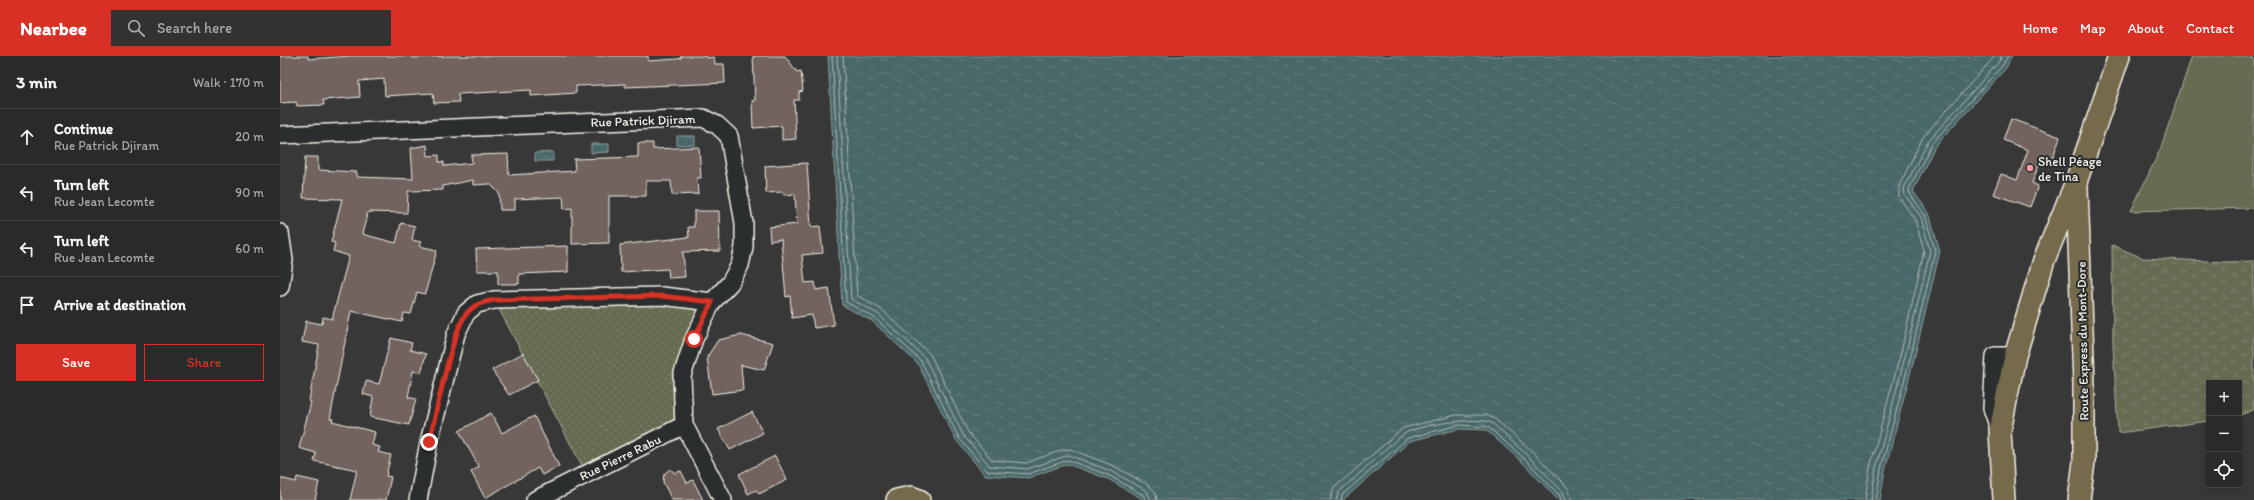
<!DOCTYPE html>
<meta charset="utf-8">
<style>
body{margin:0;font-family:Itim,sans-serif;background:#323232;color:#f1f3f6}
.controls{position:absolute;right:12px;bottom:12px;display:grid;overflow:hidden;border-radius:0px;box-shadow:0 2px 6px #0003}
.controls button{width:36px;height:36px;display:grid;place-items:center;padding:0;border:0;border-bottom:1px solid #464647;background:#2a2a2a;color:#f1f3f6;font:20px sans-serif}
.stop{position:absolute;width:12px;height:12px;margin:-9px;border:3px solid #d93025;border-radius:50%;background:#fff}
.stop.end{background:#d93025;border-color:#fff;box-shadow:0 1px 4px #0008}
.list{margin:0;padding:0;list-style:none}
h2{display:flex;justify-content:space-between;align-items:center;height:52px;margin:0;padding:0 16px;font-size:17px}
h2 small{font-size:13px;font-weight:400;color:#a5a7a8}
.list li{display:grid;grid-template-columns:26px 1fr auto;gap:12px;align-items:center;box-sizing:border-box;height:56px;padding:0 16px;border-top:1px solid #464647}
.list b{display:block;font-size:15px;white-space:nowrap}
.list p{margin:0;font-size:13px;white-space:nowrap;color:#a5a7a8}
.list em{font-size:13px;font-style:normal;color:#a5a7a8}
.actions{display:flex;gap:8px;padding:12px 16px}
.actions a{flex:1;padding:9px 0;border:1px solid #d93025;border-radius:0px;text-align:center;font-size:14px;color:#d93025}
.actions .main{background:#d93025;color:#fff}
.icon{flex:none;width:22px;height:22px;fill:none;stroke:currentColor;stroke-width:2;stroke-linecap:round;stroke-linejoin:round}
.map{position:relative;flex:none;width:1974px;height:444px;overflow:hidden}
header{display:flex;align-items:center;gap:24px;box-sizing:border-box;height:56px;padding:0 20px;background:#d93025;color:#fff}
header strong{font-size:19px}
nav{display:flex;gap:22px;margin-inline-start:auto;font-size:14px}
.search{width:280px;height:36px;background:#323232;display:flex;align-items:center;gap:10px;box-sizing:border-box;padding:0 14px;border-radius:0px;color:#a5a7a8;font-size:15px}
main{display:flex}
aside{flex:1;background:#2a2a2a}
.map>svg:first-child{display:block}
.green{fill:#666c51;stroke:#adae9c}
.wetland{fill:url(#wetland-marsh);stroke:#adae9c}
.park{fill:url(#park-dots);stroke:#adae9c}
.water{fill:url(#water-ripples);stroke:#8e9f9d}
.lines{fill:none;stroke-linecap:round;stroke-linejoin:round}
.shore{stroke:#b0bab6;stroke-width:1}
.building{fill:#72645f;stroke:#f4f1e8}
.minor-casing{stroke:#f4f1e8;stroke-width:20}
.major-casing{stroke:#f4f1e8;stroke-width:24}
.minor{stroke:#2a2d2e;stroke-width:17}
.major{stroke:#746b4b;stroke-width:21}
.route{stroke:#d93025;stroke-width:5}
.poi-dot{fill:#ff9aa2;stroke:#2a2d2e;stroke-width:1.5}
.labels{text-anchor:middle;stroke-width:4;stroke-linejoin:round;paint-order:stroke}
.street-label{font-size:13px;fill:#f4f1e8;stroke:#2a2d2e}
.poi-label{font-size:13px;fill:#f4f1e8;stroke:#2a2d2e;text-anchor:start}
</style>
<header>
<strong>Nearbee</strong>
<div class="search"><svg class="icon" aria-label="search" viewBox="0 0 24 24"><circle cx="10" cy="10" r="6"/><path d="M15 15l6 6"/></svg>Search here</div>
<nav><a>Home</a><a>Map</a><a>About</a><a>Contact</a></nav>
</header>
<main>
<aside>
<h2>3 min<small>Walk · 170 m</small></h2>
<ul class="list">
<li><svg class="icon" aria-label="ahead" viewBox="0 0 24 24"><path d="M12 20V5M6 11l6-6 6 6"/></svg><div><b>Continue</b><p>Rue Patrick Djiram</p></div><em>20 m</em></li>
<li><svg class="icon" aria-label="left" viewBox="0 0 24 24"><path d="M17 20v-9H6M10 6l-5 5 5 5"/></svg><div><b>Turn left</b><p>Rue Jean Lecomte</p></div><em>90 m</em></li>
<li><svg class="icon" aria-label="left" viewBox="0 0 24 24"><path d="M17 20v-9H6M10 6l-5 5 5 5"/></svg><div><b>Turn left</b><p>Rue Jean Lecomte</p></div><em>60 m</em></li>
<li><svg class="icon" aria-label="arrive" viewBox="0 0 24 24"><path d="M6 21V4h12l-3 4 3 4H6"/></svg><div><b>Arrive at destination</b></div></li>
</ul>
<div class="actions"><a class="main">Save</a><a>Share</a></div>
</aside>
<div class="map">
<svg width="1974" height="444" viewBox="0 0 1974 444">
<defs>
<pattern id="wetland-marsh" width="20" height="14" patternUnits="userSpaceOnUse"><rect width="20" height="14" fill="#666c51"/><path d="M1 5h8M5 5V1M11 12h8M15 12V8" fill="none" stroke="#7c816a"/></pattern>
<pattern id="park-dots" width="8" height="8" patternUnits="userSpaceOnUse"><rect width="8" height="8" fill="#666c51"/><path d="M2 2h.1M6 6h.1" fill="none" stroke="#7c816a" stroke-width="1.8" stroke-linecap="round"/></pattern>
<pattern id="water-ripples" width="26" height="14" patternUnits="userSpaceOnUse"><rect width="26" height="14" fill="#4a686b"/><path d="M2 4q2-2 4 0t4 0M15 11q2-2 4 0t4 0" fill="none" stroke="#657e80"/></pattern>
</defs>
<rect width="100%" height="100%" fill="#383838"/>
<filter id="ink" filterUnits="userSpaceOnUse"><feTurbulence type="fractalNoise" baseFrequency=".025" numOctaves="2"/><feDisplacementMap in="SourceGraphic" scale="8" xChannelSelector="R" yChannelSelector="G"/><feConvolveMatrix kernelMatrix="1 2 1 2 8 2 1 2 1" color-interpolation-filters="sRGB"/></filter>
<g filter="url(#ink)">
<!-- green -->
<path class="green" d="M1912,0h48l14,3v149l-123,3 29,-61z"/>
<!-- wetland -->
<path class="wetland" d="M1832,189l31,13 83,4 28,-1v148l-15,7v-33h-30v38l-91,12 -5,-88z"/>
<!-- park -->
<path class="park" d="M214,244l218,2 -18,37 -10,86 -98,48z"/>
<!-- water -->
<g class="water">
<path d="M548,0h1184l-6,12 -71,78 -22,45 16,22 11,38 -25,104 -30,115 -5,30h-322l-35,-37 -37,-33 -27,-1 -49,12 -67,59h-199l-36,-21 -41,-15 -39,14 -43,-3 -29,-35 -38,-76 -46,-43 -30,-16z"/>
<rect x="397" y="80" width="18" height="9"/>
<path d="M311,88h18v8l-18,1z"/>
<path d="M273,96v9h-18v-8z"/>
</g>
<g class="lines">
<!-- shore -->
<g class="shore">
<path d="M552,0l14,246 29,16 46,43 38,77 28,33 41,3 40,-14 42,16 33,19 3,5"/>
<path d="M557,0l14,243 27,15 47,44 38,77 27,31 37,3 42,-14 44,17 34,19 4,9"/>
<path d="M563,0l14,239 25,15 48,44 38,78 24,28 34,3 36,-13 8,-1 44,17 34,19 7,6 2,9"/>
<path d="M1050,444l4,-12 69,-60 53,-13h30l9,4 38,33 35,36 4,12"/>
<path d="M1056,444l3,-8c22,-19 42,-41 65,-58 12,-9 75,-18 88,-11l37,34 34,35 3,8"/>
<path d="M1061,444l1,-5 66,-57 51,-13 29,2 38,33 34,36 1,4"/>
<path d="M1585,444l5,-33 31,-115 23,-101 -9,-31 -16,-23v-11l24,-49 72,-81"/>
<path d="M1591,444l5,-32 30,-115 24,-102 -9,-34 -16,-22 -1,-7 24,-47 70,-78 4,-7"/>
<path d="M1596,444l5,-31 30,-114 24,-104 -10,-36 -15,-21 -1,-5 23,-46 70,-77 6,-10"/>
</g>
</g>
<!-- building -->
<g class="building">
<path d="M0,0h28v3l43,-3h62v2l35,-2h200v5l29,-2 4,-1v-2h26v2l7,-1 1,7h9l1,19 -100,4v-3l-49,2v7l-45,3v-6l-73,4 1,8 -25,1 -1,-10 -48,3 -1,-17 -25,2 1,16 -37,3 1,5 -27,1 -1,-4 -16,1z"/>
<path d="M473,0h32l12,16 4,-1 2,20 -4,1v8h-5l2,39 -14,1v-14l-29,2 -1,-27 3,-1z"/>
<path d="M1731,63l49,18 -9,25 -10,-3 -9,24 6,3 -8,21 -37,-13 8,-20 16,6 11,-30 -25,-10z"/>
<path d="M358,87h15v6l46,-2 2,31h-4l1,16 -26,1 -1,-14h-25v15h-37v47l-37,1v-36l-8,1 -1,-12 -48,2v11h-15l-1,-17 -9,-9 -17,1v-5l-30,6v4l-35,1 -1,22 -39,-1 -6,22 34,9 5,-20 14,3 -3,14 9,2 -2,4 18,4 -12,44 -8,-2 -6,22 -7,-1 -2,9 -51,-11 -21,108h3l-1,2 43,11 -3,13 8,2 -2,5 13,3 -5,21 5,1 -5,23h-36l7,-30 -43,-9 2,-8 -17,-5 12,-46 -2,-1 10,-56 -17,-3 4,-21 16,3 1,-7 9,2 17,-63 -16,-5 2,-8 -4,-1 11,-43 -39,-1 2,-41h13v13l39,2v5l56,2 -2,-31 16,-3 1,11 11,-1v7h5v4l28,-3 -1,-8 37,-1 1,21 66,-4 -1,-12 64,-2z"/>
<path d="M527,107l4,64 9,-1 3,27 -21,2 3,28 10,-1 1,8 13,-2 5,37 -20,3 -2,-13 -20,3 -2,-22 -4,1 -5,-58 -11,2 -1,-14 28,-3 -2,-30 -11,1 -1,-3 -17,1 -1,-27z"/>
<path d="M414,155h25l1,40 -37,1 2,25 -16,1 -1,-9 -47,3 -1,-27 69,-8 -1,-10h6z"/>
<path d="M288,190v26l-49,2v10h-21v-13h-21l-1,-22z"/>
<path d="M461,279l32,8 -9,27 -23,-5 2,25 -31,4 -5,-37 11,-17z"/>
<path d="M111,282l21,5 -2,7 16,4 -5,19 -8,-2 -5,26 8,2 -7,26 -39,-8 3,-20 -10,-3 3,-13 13,3z"/>
<path d="M243,297l15,27 -29,15 -17,-25z"/>
<path d="M472,356l11,21 -33,17 -12,-21z"/>
<path d="M211,357l11,20 32,-17 25,50 -17,9 -4,-7 -53,30 -14,-26 8,-5 -20,-36z"/>
<path d="M495,400l12,24 -28,14 -3,-4 -8,4 -9,-20z"/>
<path d="M390,413l5,4 6,-2 6,12 6,-3 10,20h-31l-9,-18 1,-8z"/>
<path d="M17,421l22,5 -4,18h-35v-22l16,4z"/>
</g>
<g class="lines">
<!-- minor casing -->
<g class="minor-casing">
<g id="minor">
<path d="M0,79l423,-17 14,7 12,11 15,87v24l-4,18 -10,18 -18,19 -18,37 -12,37 2,49 39,75"/>
<path d="M0,177l4,27 -4,27"/>
<path d="M1720,375l-8,-23 3,-52h20"/>
<path d="M138,444l11,-58 27,-108 10,-21 11,-9 17,-4 168,-4 50,6"/>
<path d="M255,444l149,-75"/>
</g>
</g>
<!-- major casing -->
<g class="major-casing">
<g id="major">
<path d="M1797,131l7,198v77l-5,38"/>
<path d="M617,444l14,-3 8,3"/>
<path d="M1724,444l-4,-69 15,-75 29,-96 32,-78 43,-126"/>
</g>
</g>
<!-- minor -->
<use href="#minor" class="minor"/>
<!-- major -->
<use href="#major" class="major"/>
</g>
</g>
<g class="lines" filter="url(#ink)">
<!-- route -->
<path class="route" d="M149,386c7,-26 23,-113 38,-129 8,-9 16,-11 27,-13l168,-4 50,6 -18,37"/>
</g>
<!-- markers -->
<circle class="poi-dot" cx="1750" cy="112" r="4"/>
<g class="labels">
<!-- street labels -->
<g class="street-label">
<text transform="translate(363 64) rotate(-2)" y="5">Rue Patrick Djiram</text>
<text transform="translate(1802 285) rotate(-91)" y="5">Route Express du Mont-Dore</text>
<text transform="translate(340 401) rotate(-26)" y="5">Rue Pierre Rabu</text>
</g>
<!-- poi labels -->
<g class="poi-label">
<text x="1758" y="110">Shell Péage<tspan x="1758" dy="15">de Tina</tspan></text>
</g>
</g>
</svg>
<div class="controls">
<button>+</button>
<button>−</button>
<button><svg class="icon" aria-label="locate" viewBox="0 0 24 24"><circle cx="12" cy="12" r="6"/><path d="M12 2v4M12 18v4M2 12h4M18 12h4"/></svg></button>
</div>
<div class="stop" style="left:414px;top:283px"></div>
<div class="stop end" style="left:149px;top:386px"></div>
</div>
</main>
